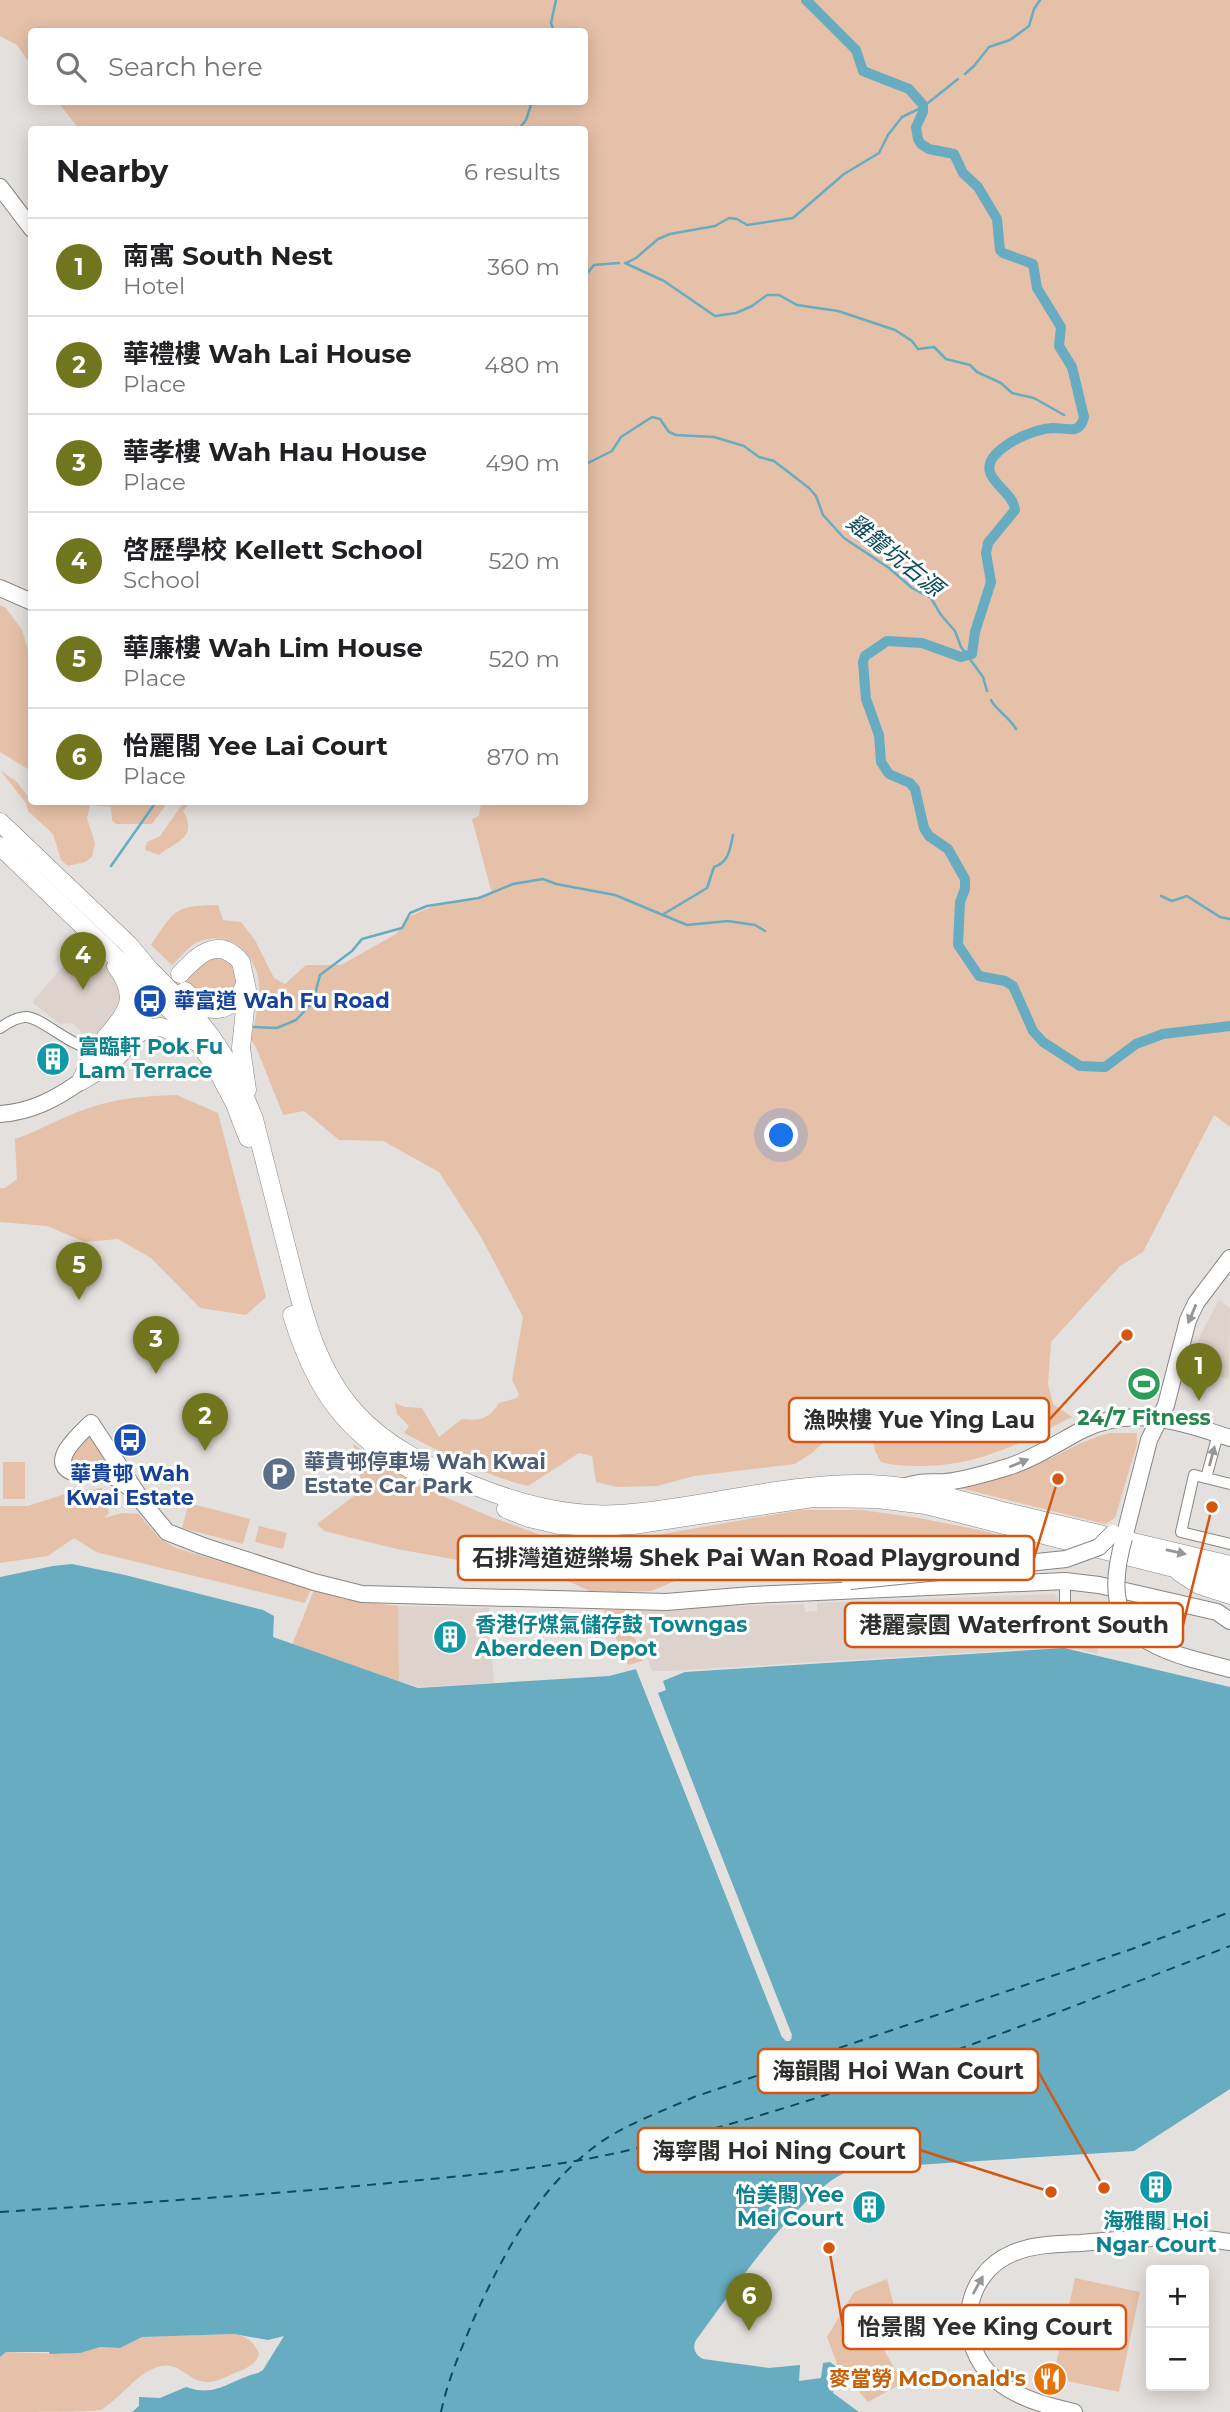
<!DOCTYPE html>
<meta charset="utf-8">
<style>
body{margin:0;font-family:Montserrat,"Noto Sans TC",sans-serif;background:#f2f2f2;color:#202124}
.controls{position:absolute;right:21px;bottom:21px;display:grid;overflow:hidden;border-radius:7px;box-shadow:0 4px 18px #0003}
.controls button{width:63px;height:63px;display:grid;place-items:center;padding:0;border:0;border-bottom:2px solid #e0e0e0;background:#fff;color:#202124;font:35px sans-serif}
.you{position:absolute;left:782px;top:1136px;width:24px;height:24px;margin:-18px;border:5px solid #fff;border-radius:50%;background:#1a73e8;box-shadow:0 0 0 10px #1a73e833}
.badge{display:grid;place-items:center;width:46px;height:46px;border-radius:50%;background:#70751e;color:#fff;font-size:23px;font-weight:700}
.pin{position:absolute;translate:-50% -58px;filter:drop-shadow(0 2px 4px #0008)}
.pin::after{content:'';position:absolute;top:37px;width:24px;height:21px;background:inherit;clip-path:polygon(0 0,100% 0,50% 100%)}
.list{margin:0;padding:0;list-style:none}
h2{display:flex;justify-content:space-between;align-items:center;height:91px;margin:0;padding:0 28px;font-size:30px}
h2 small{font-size:23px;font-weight:400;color:#757577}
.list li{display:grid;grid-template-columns:46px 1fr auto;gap:21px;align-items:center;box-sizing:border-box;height:98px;padding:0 28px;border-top:2px solid #e0e0e0}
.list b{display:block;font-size:26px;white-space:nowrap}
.list p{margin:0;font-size:23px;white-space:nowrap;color:#757577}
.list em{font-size:23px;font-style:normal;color:#757577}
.icon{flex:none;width:38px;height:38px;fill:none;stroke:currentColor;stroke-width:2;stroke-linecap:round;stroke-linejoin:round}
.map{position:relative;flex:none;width:1230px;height:2412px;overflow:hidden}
.search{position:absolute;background:#fff;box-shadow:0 4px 18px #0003;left:28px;top:28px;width:560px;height:77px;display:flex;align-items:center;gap:18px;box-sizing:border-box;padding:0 24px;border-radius:7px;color:#757577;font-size:26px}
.panel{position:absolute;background:#fff;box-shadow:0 4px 18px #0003;left:28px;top:126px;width:560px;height:679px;border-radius:7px}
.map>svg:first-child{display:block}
.built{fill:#ddd3cc}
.green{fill:#e6c1a9}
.water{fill:#67acc0}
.pier{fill:#e4e0dd}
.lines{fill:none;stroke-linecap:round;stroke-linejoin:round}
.stream{stroke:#67acc0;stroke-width:2.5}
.canal{stroke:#67acc0;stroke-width:10}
.ferry{stroke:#0e4b5a;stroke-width:2;stroke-dasharray:9 7;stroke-linecap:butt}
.street-casing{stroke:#898583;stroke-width:12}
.secondary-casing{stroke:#898583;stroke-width:18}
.primary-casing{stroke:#898583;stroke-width:19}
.street{stroke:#fff;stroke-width:10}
.secondary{stroke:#fff;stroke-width:16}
.primary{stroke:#fff;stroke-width:18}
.secondary-bridge-casing{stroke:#898583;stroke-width:18;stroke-linecap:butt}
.secondary-bridge{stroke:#fff;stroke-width:16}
.oneway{fill:#979696}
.labels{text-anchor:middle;stroke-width:6;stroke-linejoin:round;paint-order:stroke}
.transit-label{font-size:21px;font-weight:bold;fill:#164399;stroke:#fff;text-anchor:start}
.culture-label{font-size:21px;font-weight:bold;fill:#0d838f;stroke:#fff;text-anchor:start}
.leisure-label{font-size:21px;font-weight:bold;fill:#27864d;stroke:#fff}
.service-label{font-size:21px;font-weight:bold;fill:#4e5e75;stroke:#fff;text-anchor:start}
.food-label{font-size:21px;font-weight:bold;fill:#c56008;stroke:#fff;text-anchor:end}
.water-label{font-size:23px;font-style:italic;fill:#0e4b5a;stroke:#fff}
.leader{fill:none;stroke:#d6550f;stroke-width:2.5}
.callout-dot{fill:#d6550f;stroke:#fff;stroke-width:2.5}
.callout{fill:#fff;stroke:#d6550f;stroke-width:2.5}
.callout-label{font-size:23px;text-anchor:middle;font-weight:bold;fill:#2f2e2d}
</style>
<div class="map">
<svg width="1230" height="2412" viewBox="0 0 1230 2412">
<rect width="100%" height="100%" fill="#e4e0dd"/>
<!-- built -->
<g class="built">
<path d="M85,942l29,29 9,13 -3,24 -18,26 -11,2 -7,-2 -12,-11 -12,1 -27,-21 1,-4z"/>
<path d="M1219,1300l11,8 -1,71 -40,-10 12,-35z"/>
<path d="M1054,1594l4,4 3,49 -391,24h-18l-23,-61 175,-6 1,8 12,-1v-8z"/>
<path d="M398,1606l91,2 5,75 -76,4 -19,-6z"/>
<path d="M1067,1612l35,16 -5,26 -31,-8z"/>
</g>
<!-- green -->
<g class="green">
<path d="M0,0h1230v1127l-16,-12 -71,137 -23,14 -69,76 -3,42 5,20 19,13c-49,25 -92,48 -148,49 -15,0 -30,0 -43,-4l-6,-11 -2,-13 -24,-8 -19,6 -18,17 -17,11 -101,12 -37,10 -40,1 -21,-5 -4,-26 -13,-3 -51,33c-43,-10 -85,-33 -124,-53l5,-7 -12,-12 -2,-11 10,4 17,1 17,29 23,-18c19,2 27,0 37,-16l18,-5 2,-4 -7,-14 11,-63 -42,-80 -42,-65 -56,-31 -44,-1 -35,-29 -21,4 -27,-68 -5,-7c3,-17 9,-36 8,-54 -1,-32 -31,-59 -63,-43 -9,5 -16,15 -24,22l-21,-20c25,-36 22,-39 67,-40l5,15 18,2 14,18 19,38 11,6 21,-19h35l55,-31 12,-17 28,-12 56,-11 -20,-75 7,-3 2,-12 -2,-2h105v-672l-505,-1 -21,-27h526v-70h-552l-1,33 -14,-20 -17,-9z"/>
<path d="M0,605l6,3 16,22 9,30v111l-31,-19z"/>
<path d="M0,770l17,12 15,20 18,3 17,-3h101l-16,22h-36l-4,-4 -1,-13 -21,-2 -3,13 8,25 -3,14 -7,5 -17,4 -7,-6 -8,-26 -25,-23 -2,-8z"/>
<path d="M184,802h6l-7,9c16,28 -8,30 -24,44l-14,-5 2,-8 13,-6z"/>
<path d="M220,955l14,9 4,22 -16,16 -22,-3 -20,-18 17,-19z"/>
<path d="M177,1095l41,18 48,184 -20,18 -46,-7 -49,-50 -33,-19 -33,3 -38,-16 -47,-4v-34h5l12,-9 -2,-40c25,-8 46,-22 71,-30 30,-11 59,-13 91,-14z"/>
<path d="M1110,1433h27v11l-22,74 -10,6 -149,-37c27,-6 53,-13 79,-22 26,-10 48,-26 75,-32z"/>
<path d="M89,1435h4l23,33h-36l-8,-3c-6,-13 8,-22 17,-30z"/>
<path d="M353,1444l65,41 68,30 55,20 74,7 186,-32h61l57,8 70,14 20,9 4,5 -46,2 -48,-4h-60l-60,4 -47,8 -69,22 -32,13 -31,1 -30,-1 -27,-12 -166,-30 -73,-18 -7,-7 46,-35z"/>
<rect x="3" y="1462" width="22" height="37"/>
<path d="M102,1488l7,25 -5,5 18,-5 17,1 20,24 17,10 135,41 -6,14 -209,-51 -22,-14 -26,18 -48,7v-57h28l37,-12z"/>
<path d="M189,1503l61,16 -7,25 -61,-16z"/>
<path d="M259,1526l28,7 -4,16 -28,-7z"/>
<path d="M314,1590l29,9 55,7 1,75 -107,-36z"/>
<path d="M604,1610h21l18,51 -15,4z"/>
<path d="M1075,2278l65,14 -21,100 -66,-14z"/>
<path d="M887,2279l11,42 -14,29 19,33 -35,19 -29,-33 -12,-32 27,-45z"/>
<path d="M234,2334c12,1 21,9 25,20 -3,10 -10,13 -19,17 -11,4 -23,12 -35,11 -17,-2 -26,-20 -44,-16 -23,5 -40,32 -60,44 -10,2 -84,2 -101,2v-55l6,-5 58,2 36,-7 20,1 21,-11z"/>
</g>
<!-- water -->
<path class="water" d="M72,1564l53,11 138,35 11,6 -1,21 145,51 191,-12 27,-7 146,368 10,2 -134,-346 8,-3 -3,-9 22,-9 379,-24 166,39v402l-96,62 -280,18c-52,16 -124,126 -158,171 -4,8 -1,15 7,19l66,9 31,-3 -1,16 22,-3 2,-15 7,-1 9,7 -6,24 26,19h-727l7,-6v-9l21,1 26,-11c31,11 43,-7 72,-14l5,-3 21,-34 -16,4 -34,-6 -92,3 -22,11 -20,-1 -20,6 -30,1 -1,-2h-43l-6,5v-780l53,-11z"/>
<!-- pier -->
<path class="pier" d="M640,1667l146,369 2,1 -134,-342 2,-5 136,345 -2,6h-4l-4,-4 -146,-368z"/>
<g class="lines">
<!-- stream -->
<g class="stream">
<path d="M554,32l-3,-9 5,-23"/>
<path d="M965,74l9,-8 15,-19 21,-7 19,-14 5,-17 6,-9"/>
<path d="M518,130l8,-10 6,-18"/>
<path d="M625,263l39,18 51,35 21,-3 16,-7 15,-11h12l18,10 41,6 57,19 17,11 6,8 16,-2 12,12 24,6 7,7 24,11 11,10 22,5 30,17"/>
<path d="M626,263l10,-5 22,-19 12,-5 45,-8 14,-8 8,1 10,6 46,-7 51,-44 35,-21 9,-18 14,-18 21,-10 35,-28"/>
<path d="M584,277l10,-12 25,-2"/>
<path d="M584,465l28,-14 9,-14 31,-20 8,2 9,13 7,3 38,2 30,9 15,11 15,4 35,27 7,8 7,19 21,23 45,30 23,20 19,10 10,17 14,16 6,16 22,30 4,14"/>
<path d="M991,700c4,9 18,17 25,29"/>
<path d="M111,866l45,-64"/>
<path d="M1161,896l11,5 15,-5 33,21 10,2"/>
<path d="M662,915l45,-27 7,-21c15,-5 16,-18 19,-32"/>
<path d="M254,1027l23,1 19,-8 17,-18 7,-27 32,-24 10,-12 40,-11 8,-15 17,-7 52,-8 34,-14 30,-5 13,5 59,11 72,30 41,-4 27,4 10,6"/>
</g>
<!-- canal -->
<path class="canal" d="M806,0l50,50 7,21 46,18 14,16v7l-7,15 2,12 3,5 8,5 25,5 9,19 15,14 19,32 3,31 3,3 30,11 4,24 24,39 -2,19 13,21 12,50c-1,5 -3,10 -9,12 -6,1 -15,-1 -22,-1 -19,1 -45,13 -58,27 -20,23 19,35 20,55l-27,33 -2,10 5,29 -16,50 -3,22 -11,3 -39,-14 -35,-2 -22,15 -2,6 3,37 13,36 2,27 8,12 21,9 5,6 9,39 5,8 19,13 17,30v10l-5,13 -2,43 21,31 26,5 8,5 20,45 10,11 37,24 25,1 31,-23 27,-10 67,-8"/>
<!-- ferry -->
<g class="ferry">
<path d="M0,2212c133,-9 267,-17 400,-30 74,-7 149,-14 221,-30 210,-48 408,-129 609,-206"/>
<path d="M441,2412c7,-33 21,-65 34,-96 30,-65 63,-128 123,-172 28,-20 65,-33 96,-47l438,-148 98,-37"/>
</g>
<!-- street casing -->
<g class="street-casing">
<g id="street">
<path d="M0,1028c7,-5 16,-11 26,-11 16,0 43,30 71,33"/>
<path d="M1206,1478l12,-44"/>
<path d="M1230,1484l-36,-9 -13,57 49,12"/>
<path d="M1065,1581v25l36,17"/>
</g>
</g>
<!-- secondary casing -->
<g class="secondary-casing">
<g id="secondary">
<path d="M0,187l32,42"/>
<path d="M0,588l32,14"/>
<path d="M0,1114c31,-2 56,-15 81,-33"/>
<path d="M903,1487c15,-6 27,-4 42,-5 21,-2 42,-9 63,-15 25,-8 48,-23 72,-36 50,-26 99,-10 150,7"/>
<path d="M139,1497c-9,-9 -19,-19 -31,-22 -11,-2 -23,0 -33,-2 -31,-9 7,-41 16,-50l53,81 23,28 36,14 111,36 48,12 304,8 86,-7 313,-14 34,4 118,27 13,9"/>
<path d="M1124,1538l25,-98 17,-35 22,-85 8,-17 34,-45"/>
<path d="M1192,1659l38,10"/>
<path d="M1074,2412c-27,-6 -57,-14 -78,-32 -42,-35 -35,-106 17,-127 21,-9 46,-9 68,-10 50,-4 99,-9 149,-1"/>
</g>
</g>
<!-- primary casing -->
<g class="primary-casing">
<g id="primary">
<path d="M0,822l129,123 20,24 45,46 16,20 25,38 19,46c12,46 23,92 35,138 14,55 27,112 67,156 31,34 73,54 114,71 49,20 97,33 150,30 84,-6 164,-32 250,-30 44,1 89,16 132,27 76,18 152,36 228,54"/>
<path d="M0,846l190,183 26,39 19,36 13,34"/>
<path d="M180,974c18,-19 38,-39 61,-12l6,28 -6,58 6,42"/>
<path d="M185,991c7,6 14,14 23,17 18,5 34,-9 37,-26"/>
<path d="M122,1037l28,-30"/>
<path d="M81,1081c5,-10 9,-21 15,-30 21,-32 50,-45 20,-85"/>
<path d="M81,1081l32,-19 24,-28 12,-6 12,-1 38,16"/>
<path d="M292,1315c23,75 53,118 123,157"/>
<path d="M506,1509l23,9 30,7 37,2 37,-2 180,-27 64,1 49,6 244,62 60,12"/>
<path d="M1179,1572l20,13 31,10"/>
</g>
</g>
<!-- street -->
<use href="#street" class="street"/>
<!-- secondary -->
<use href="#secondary" class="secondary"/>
<!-- primary -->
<use href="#primary" class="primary"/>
<!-- secondary-bridge casing -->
<g class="secondary-bridge-casing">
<g id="secondary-bridge">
<path d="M1124,1538c-20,71 -3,101 68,121"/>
<path d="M850,1581l216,-22 33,-12 14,-14"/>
</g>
</g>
<!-- secondary-bridge -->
<use href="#secondary-bridge" class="secondary-bridge"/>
</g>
<!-- one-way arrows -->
<defs><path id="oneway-solid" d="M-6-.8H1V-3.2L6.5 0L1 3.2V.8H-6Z" transform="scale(1.75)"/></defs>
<g class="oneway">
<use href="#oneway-solid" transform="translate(1192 1314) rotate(113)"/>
<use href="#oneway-solid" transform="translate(1212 1456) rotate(-75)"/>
<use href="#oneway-solid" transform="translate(1019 1463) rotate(-22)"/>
<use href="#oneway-solid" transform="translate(1176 1552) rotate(13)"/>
<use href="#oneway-solid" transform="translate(978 2285) rotate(-61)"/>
</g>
<!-- icons -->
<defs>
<g id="bus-disc" transform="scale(1.75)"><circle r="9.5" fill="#1a4fb4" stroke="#fff"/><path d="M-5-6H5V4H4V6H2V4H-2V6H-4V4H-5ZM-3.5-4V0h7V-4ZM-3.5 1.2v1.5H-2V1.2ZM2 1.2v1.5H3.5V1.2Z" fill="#fff"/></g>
<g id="building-disc" transform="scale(1.75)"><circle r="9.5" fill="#0f9aa8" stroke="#fff"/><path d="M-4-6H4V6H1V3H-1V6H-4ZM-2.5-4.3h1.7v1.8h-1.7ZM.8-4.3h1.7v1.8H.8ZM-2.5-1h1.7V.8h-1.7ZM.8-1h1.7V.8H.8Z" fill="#fff"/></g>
<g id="stadium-disc" transform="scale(1.75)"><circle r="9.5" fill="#2e9e5b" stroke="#fff"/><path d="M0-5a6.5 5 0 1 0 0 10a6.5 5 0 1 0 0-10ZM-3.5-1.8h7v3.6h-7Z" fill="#fff"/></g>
<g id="parking-disc" transform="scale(1.75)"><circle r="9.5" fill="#5c6f8a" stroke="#fff"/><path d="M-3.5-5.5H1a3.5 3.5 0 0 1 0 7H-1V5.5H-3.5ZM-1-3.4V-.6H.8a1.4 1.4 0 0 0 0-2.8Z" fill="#fff"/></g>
<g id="restaurant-disc" transform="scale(1.75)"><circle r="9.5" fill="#e8710a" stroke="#fff"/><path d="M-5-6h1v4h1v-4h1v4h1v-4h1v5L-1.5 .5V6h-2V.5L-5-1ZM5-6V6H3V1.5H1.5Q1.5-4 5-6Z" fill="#fff"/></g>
</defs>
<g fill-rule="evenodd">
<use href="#bus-disc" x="150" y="1001"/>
<use href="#building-disc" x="53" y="1059"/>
<use href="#stadium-disc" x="1144" y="1384"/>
<use href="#bus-disc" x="130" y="1440"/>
<use href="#parking-disc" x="279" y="1474"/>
<use href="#building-disc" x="450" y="1637"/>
<use href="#building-disc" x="1156" y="2187"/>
<use href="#building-disc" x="869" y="2207"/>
<use href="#restaurant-disc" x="1050" y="2379"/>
</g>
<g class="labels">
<!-- transit labels -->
<g class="transit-label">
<text x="174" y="1008">華富道 Wah Fu Road</text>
<text x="130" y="1481" text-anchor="middle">華貴邨 Wah<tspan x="130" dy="24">Kwai Estate</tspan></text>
</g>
<!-- culture labels -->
<g class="culture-label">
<text x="78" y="1054">富臨軒 Pok Fu<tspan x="78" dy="24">Lam Terrace</tspan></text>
<text x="475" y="1632">香港仔煤氣儲存鼓 Towngas<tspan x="475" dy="24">Aberdeen Depot</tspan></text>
<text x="844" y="2202" text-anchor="end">怡美閣 Yee<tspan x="844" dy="24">Mei Court</tspan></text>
<text x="1156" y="2228" text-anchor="middle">海雅閣 Hoi<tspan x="1156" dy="24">Ngar Court</tspan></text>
</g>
<!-- leisure labels -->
<g class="leisure-label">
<text x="1144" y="1425">24/7 Fitness</text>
</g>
<!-- service labels -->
<g class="service-label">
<text x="304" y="1469">華貴邨停車場 Wah Kwai<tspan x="304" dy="24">Estate Car Park</tspan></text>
</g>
<!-- food labels -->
<g class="food-label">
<text x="1026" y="2386">麥當勞 McDonald's</text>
</g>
<!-- water labels -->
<g class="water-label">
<text transform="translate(895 555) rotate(39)" y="8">雞籠坑右源</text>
</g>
</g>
<!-- callouts -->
<path class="leader" d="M1127 1335L1049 1420M1058 1479L1034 1558M1212 1507L1183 1625M1104 2188L1038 2071M1051 2192L920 2150M829 2248L843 2327"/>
<g class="callout-dot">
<circle cx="1127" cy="1335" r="7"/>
<circle cx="1058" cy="1479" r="7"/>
<circle cx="1212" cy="1507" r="7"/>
<circle cx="1104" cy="2188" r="7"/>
<circle cx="1051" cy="2192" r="7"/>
<circle cx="829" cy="2248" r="7"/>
</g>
<g class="callout">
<rect x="789" y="1398" width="260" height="44" rx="7"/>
<rect x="458" y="1536" width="576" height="44" rx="7"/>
<rect x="845" y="1603" width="338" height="44" rx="7"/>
<rect x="758" y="2049" width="280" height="44" rx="7"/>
<rect x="638" y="2128" width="282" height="44" rx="7"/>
<rect x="843" y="2305" width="283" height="44" rx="7"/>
</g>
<g class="callout-label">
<text x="919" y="1428">漁映樓 Yue Ying Lau</text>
<text x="746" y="1566">石排灣道遊樂場 Shek Pai Wan Road Playground</text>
<text x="1014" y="1633">港麗豪園 Waterfront South</text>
<text x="898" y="2079">海韻閣 Hoi Wan Court</text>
<text x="779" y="2159">海寧閣 Hoi Ning Court</text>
<text x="985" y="2335">怡景閣 Yee King Court</text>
</g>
</svg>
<div class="controls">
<button>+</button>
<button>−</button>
</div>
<div class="you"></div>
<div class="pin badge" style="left:1199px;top:1401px">1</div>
<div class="pin badge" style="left:205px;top:1451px">2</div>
<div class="pin badge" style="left:156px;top:1374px">3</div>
<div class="pin badge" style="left:83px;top:990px">4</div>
<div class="pin badge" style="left:79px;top:1300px">5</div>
<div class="pin badge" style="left:749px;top:2331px">6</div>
<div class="search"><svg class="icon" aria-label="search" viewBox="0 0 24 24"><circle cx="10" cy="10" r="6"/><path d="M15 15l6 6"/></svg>Search here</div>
<section class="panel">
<h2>Nearby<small>6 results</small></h2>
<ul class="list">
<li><span class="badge">1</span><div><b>南寓 South Nest</b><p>Hotel</p></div><em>360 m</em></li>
<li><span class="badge">2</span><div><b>華禮樓 Wah Lai House</b><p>Place</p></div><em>480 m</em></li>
<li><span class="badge">3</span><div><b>華孝樓 Wah Hau House</b><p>Place</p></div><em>490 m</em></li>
<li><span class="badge">4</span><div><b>啓歷學校 Kellett School</b><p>School</p></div><em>520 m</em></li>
<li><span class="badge">5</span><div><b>華廉樓 Wah Lim House</b><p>Place</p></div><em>520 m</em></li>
<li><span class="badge">6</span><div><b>怡麗閣 Yee Lai Court</b><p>Place</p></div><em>870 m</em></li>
</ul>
</section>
</div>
